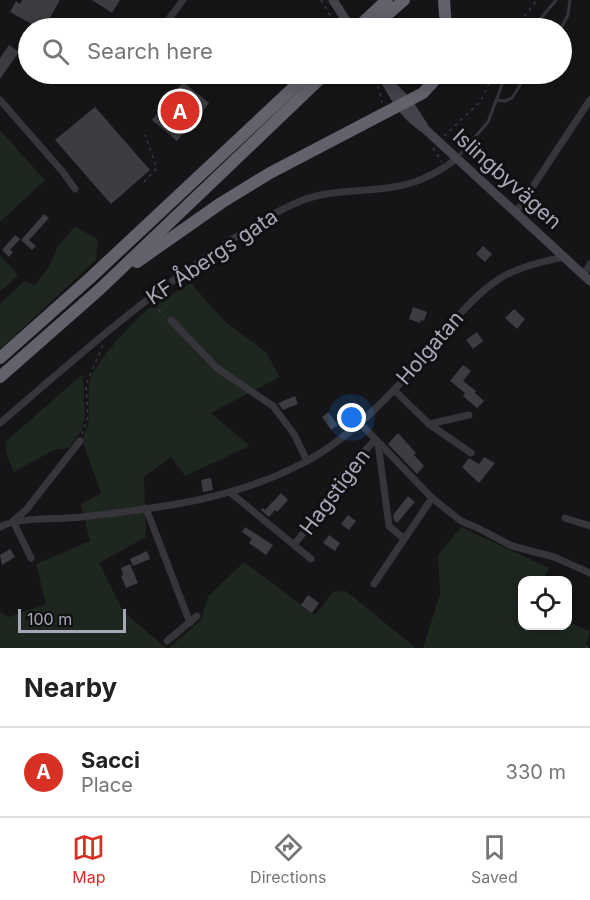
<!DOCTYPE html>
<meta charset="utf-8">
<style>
body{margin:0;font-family:Inter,sans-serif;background:#f6f6f6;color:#222}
.controls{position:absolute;right:18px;bottom:18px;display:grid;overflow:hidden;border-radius:12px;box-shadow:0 3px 15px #0003}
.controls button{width:54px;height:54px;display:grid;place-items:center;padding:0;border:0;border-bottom:2px solid #e0e0e0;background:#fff;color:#222;font:30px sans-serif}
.scale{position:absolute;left:18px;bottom:15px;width:108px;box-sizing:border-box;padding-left:6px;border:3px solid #a6a8b7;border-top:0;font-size:16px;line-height:21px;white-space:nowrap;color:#a6a8b7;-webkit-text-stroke:4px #100f11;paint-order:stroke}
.you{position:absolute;left:352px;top:418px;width:21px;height:21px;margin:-15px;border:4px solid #fff;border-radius:50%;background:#1a73e8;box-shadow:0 0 0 9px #1a73e833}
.badge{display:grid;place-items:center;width:39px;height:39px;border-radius:50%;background:#d93025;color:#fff;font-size:20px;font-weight:700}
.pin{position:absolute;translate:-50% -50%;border:3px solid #fff;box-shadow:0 2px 6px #0006}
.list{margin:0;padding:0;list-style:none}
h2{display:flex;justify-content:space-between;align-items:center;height:78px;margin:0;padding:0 24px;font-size:26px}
h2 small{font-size:20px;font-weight:400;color:#767676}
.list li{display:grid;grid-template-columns:39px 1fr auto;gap:18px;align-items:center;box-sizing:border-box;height:90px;padding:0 24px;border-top:2px solid #e0e0e0}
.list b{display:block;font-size:22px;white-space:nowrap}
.list p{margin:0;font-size:20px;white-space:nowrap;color:#767676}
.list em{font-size:20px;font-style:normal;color:#767676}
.icon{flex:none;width:33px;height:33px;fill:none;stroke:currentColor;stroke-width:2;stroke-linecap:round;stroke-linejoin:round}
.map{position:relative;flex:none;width:590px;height:648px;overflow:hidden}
.search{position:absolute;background:#fff;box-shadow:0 3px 15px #0003;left:18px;right:18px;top:18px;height:66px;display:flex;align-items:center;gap:15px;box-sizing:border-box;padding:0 21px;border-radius:33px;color:#767676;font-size:22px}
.sheet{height:168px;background:#fff}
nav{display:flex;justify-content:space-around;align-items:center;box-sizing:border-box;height:84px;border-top:2px solid #e0e0e0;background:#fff;font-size:16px;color:#767676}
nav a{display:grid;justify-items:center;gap:3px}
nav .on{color:#d93025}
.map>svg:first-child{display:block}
.green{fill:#1e2620}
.building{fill:#3c3c41}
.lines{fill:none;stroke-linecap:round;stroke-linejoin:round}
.path{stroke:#3b3c42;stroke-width:1.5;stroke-dasharray:3 4.5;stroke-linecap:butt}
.lane{stroke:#35353b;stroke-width:3}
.street{stroke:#35353b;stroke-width:7}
.secondary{stroke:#43444b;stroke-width:9}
.highway{stroke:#61626c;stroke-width:12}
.labels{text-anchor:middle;stroke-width:6;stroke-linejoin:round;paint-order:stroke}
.street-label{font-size:21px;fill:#a6a8b7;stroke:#100f11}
</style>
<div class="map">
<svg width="590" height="648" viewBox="0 0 590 648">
<rect width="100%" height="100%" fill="#151416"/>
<!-- green -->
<g class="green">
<path d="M0,130l45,50 -45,42z"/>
<path d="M75,226l23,14 -2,20 -96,89v-45l24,-23 11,4 13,-17 10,-22z"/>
<path d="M0,255l18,20 -18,17z"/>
<path d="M191,283l33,38 42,31 14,25 -69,36 39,33 -65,30 -14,-19 -27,20 2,60 -47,26 24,48 43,37h-166v-36l9,5 37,-13 -10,-40 54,-23 -9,-37 20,-11 -19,-53c13,-27 3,-34 8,-59 4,-18 45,-62 61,-74 12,-9 27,-16 40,-24z"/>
<path d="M83,374l2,42 -3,14 -13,18 -15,2 -40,22 -7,-17 -2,-13z"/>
<path d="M461,527l88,41 -6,12h-21v46h46v-4l22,9 -5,17h-162l17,-54 -2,-39z"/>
<path d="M244,562l71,53 18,-23 13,-1 70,57h-247l32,-28 7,-24z"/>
</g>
<!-- building -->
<g class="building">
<path d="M22,0h38l-16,28h-5l-29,-16 6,-11 4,3z"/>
<path d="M92,0h28l-8,13z"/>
<path d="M9,45l10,7 -19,27v-21z"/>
<path d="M183,82l26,21 -32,38 -25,-21z"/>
<path d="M95,107l55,63 -39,34 -56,-64z"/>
<path d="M44,214l5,4 -20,22 7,6 -4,4 -11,-10z"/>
<path d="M15,235l5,4 -10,11 3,2 -4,5 -7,-7z"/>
<path d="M483,246l9,8 -7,8 -9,-8z"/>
<path d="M413,307l14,5 -3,9 -3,-1 -1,3 -11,-4z"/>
<path d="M514,309l11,10 -8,10 -12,-11z"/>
<path d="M477,332l6,9 -10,8 -7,-9z"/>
<path d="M463,365l8,6 -8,10 13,10 -1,2 9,8 -7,7 -14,-12 2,-3 -15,-12z"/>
<path d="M295,396l3,8 -15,6 -5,-7z"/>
<path d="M328,412l10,13 -7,5 -9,-13z"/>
<path d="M398,433l18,20 -2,2 10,11 -7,8 -29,-30z"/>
<path d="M484,457l11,6 -16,20 -17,-16 7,-9 10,6z"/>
<path d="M211,478l2,12 -10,2 -2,-12z"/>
<path d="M281,493l7,7 -11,12 -2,-2 -6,7 -8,-7 2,-2 2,2z"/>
<path d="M408,496l7,6 -18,21 -3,-3 -1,-5z"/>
<path d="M348,515l8,6 -7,9 -8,-6z"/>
<path d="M245,527l28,18 -7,10 -17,-12 3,-4 -10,-7z"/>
<path d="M329,535l11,8 -5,8 -12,-8z"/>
<path d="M10,549l5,8 -13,8 -2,-10z"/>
<path d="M147,551l3,8 -17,7 -3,-7z"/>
<path d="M130,564l8,19 -12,5 -5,-12 2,-1 -2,-7z"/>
<path d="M308,595l11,8 -7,10 -11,-8z"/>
</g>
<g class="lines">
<!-- path -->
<g class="path">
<path d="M321,0l17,28"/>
<path d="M515,28l22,-28"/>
<path d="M369,74l10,15 3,14"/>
<path d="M444,136l37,-35 12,-27"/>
<path d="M433,148l9,14"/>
<path d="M144,182l13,-14 -12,-33"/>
<path d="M153,305l12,11"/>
<path d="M82,434l6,-17 -2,-32 17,-40"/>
<path d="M586,648l4,-6"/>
</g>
<!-- lane -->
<g class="lane">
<path d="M533,28l23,-28"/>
<path d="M561,28l7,-13 2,-15"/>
<path d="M497,100l8,1 7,-3 15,-24"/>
<path d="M457,158l31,-36 18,-48"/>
</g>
<!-- street -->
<g class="street">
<path d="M162,28l21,-28"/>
<path d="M0,100l62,71 13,18"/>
<path d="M516,212l74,-112"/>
<path d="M584,275l6,-11"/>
<path d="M171,320l46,48 56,38 21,28 13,27"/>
<path d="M394,390l35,34 42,29"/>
<path d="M359,422l73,76 29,23 17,7 34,18 42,11 36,16"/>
<path d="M0,423c69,-59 135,-118 210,-169 27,-18 55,-37 86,-51 32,-15 69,-10 103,-17 21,-4 40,-14 57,-27"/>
<path d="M429,424l40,-9"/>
<path d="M378,443l11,83 14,12"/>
<path d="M231,493l80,66"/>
<path d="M146,508l44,115"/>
<path d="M565,518l25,8"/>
<path d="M0,527c22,-11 56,-7 81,-10 79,-9 153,-17 224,-55 47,-25 91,-72 125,-112 20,-24 40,-51 66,-69 18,-13 47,-20 68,-24"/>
<path d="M295,543l34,-40 7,-19 8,-11 31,-33"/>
<path d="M31,558l-18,-37 13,-11 54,-69"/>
<path d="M374,584l58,-86"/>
<path d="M167,641l30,-25"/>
</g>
<!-- secondary -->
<g class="secondary">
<path d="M333,0l18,28"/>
<path d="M381,74c16,25 18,37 44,55l165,152"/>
<path d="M390,84l18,18 16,25"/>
</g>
<!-- highway -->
<g class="highway">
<path d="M444,0l2,28"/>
<path d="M357,28l30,-28"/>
<path d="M372,28l32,-28"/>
<path d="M137,262l84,-59 49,-30 153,-80 17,-19"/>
<path d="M0,358l89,-79 219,-205"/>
<path d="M0,377l100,-88 225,-215"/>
</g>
</g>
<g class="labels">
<!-- street labels -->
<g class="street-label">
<text transform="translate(507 179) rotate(42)" y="7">Islingbyvägen</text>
<text transform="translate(212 257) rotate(-34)" y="7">KF Åbergs gata</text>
<text transform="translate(430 348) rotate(-49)" y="7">Holgatan</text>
<text transform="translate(335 492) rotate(-53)" y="7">Hagstigen</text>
</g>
</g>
</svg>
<div class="controls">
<button><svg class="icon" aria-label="locate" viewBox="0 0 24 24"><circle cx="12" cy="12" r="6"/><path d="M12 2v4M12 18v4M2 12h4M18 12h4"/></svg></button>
</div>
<div class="scale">100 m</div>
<div class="you"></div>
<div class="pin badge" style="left:180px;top:111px">A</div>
<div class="search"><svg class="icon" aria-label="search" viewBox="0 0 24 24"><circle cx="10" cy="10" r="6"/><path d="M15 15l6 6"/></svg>Search here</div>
</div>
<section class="sheet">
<h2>Nearby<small></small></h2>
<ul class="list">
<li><span class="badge">A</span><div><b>Sacci</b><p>Place</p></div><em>330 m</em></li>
</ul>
</section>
<nav>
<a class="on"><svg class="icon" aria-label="map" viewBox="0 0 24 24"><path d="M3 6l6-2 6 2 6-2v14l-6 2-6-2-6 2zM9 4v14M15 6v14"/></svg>Map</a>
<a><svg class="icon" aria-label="directions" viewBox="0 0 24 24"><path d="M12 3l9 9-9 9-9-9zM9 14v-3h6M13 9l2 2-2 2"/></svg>Directions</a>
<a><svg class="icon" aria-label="saved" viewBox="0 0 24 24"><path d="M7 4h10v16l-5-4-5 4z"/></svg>Saved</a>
</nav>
